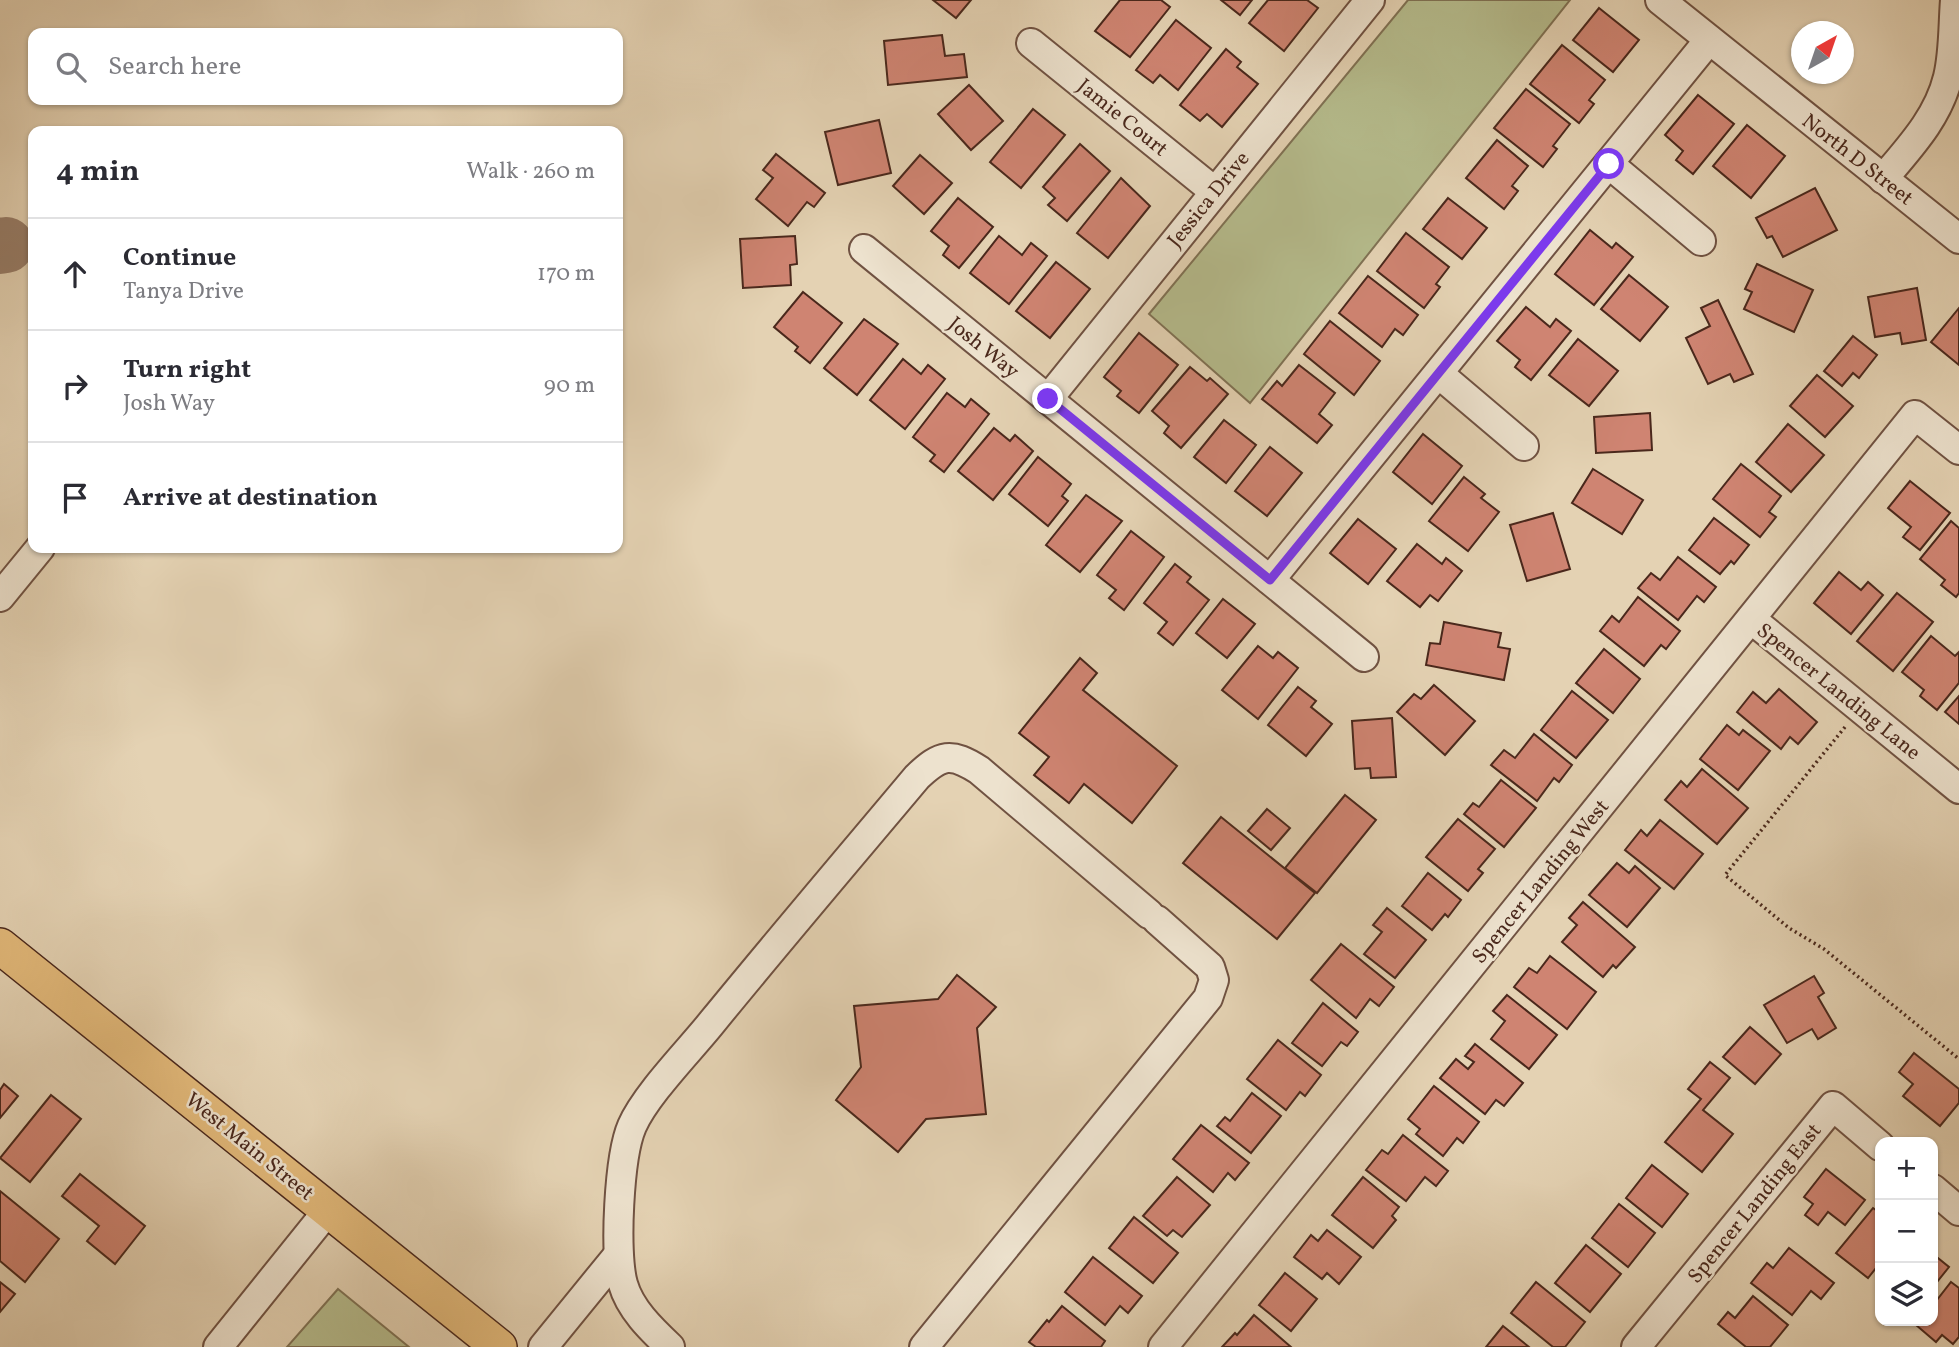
<!DOCTYPE html>
<meta charset="utf-8">
<style>
body{margin:0;font-family:Vollkorn,serif;background:#f7f7f7;color:#2b2b33}
.controls{position:absolute;right:21px;bottom:21px;display:grid;overflow:hidden;border-radius:14px;box-shadow:0 2px 5px #0004}
.controls button{width:63px;height:63px;display:grid;place-items:center;padding:0;border:0;border-bottom:2px solid #e1e1e2;background:#fff;color:#2b2b33;font:35px sans-serif}
.compass{position:absolute;left:1791px;top:21px;width:63px;height:63px;border-radius:50%;background:#fff;box-shadow:0 2px 5px #0004;rotate:40deg}
.stop{position:absolute;width:21px;height:21px;margin:-16px;border:5px solid #7c3aed;border-radius:50%;background:#fff}
.stop.end{background:#7c3aed;border-color:#fff;box-shadow:0 2px 7px #0008}
.list{margin:0;padding:0;list-style:none}
h2{display:flex;justify-content:space-between;align-items:center;height:91px;margin:0;padding:0 28px;font-size:30px}
h2 small{font-size:23px;font-weight:400;color:#7c7c81}
.list li{display:grid;grid-template-columns:46px 1fr auto;gap:21px;align-items:center;box-sizing:border-box;height:112px;padding:0 28px;border-top:2px solid #e1e1e2}
.list b{display:block;font-size:26px;white-space:nowrap}
.list p{margin:0;font-size:23px;white-space:nowrap;color:#7c7c81}
.list em{font-size:23px;font-style:normal;color:#7c7c81}
.icon{flex:none;width:38px;height:38px;fill:none;stroke:currentColor;stroke-width:2;stroke-linecap:round;stroke-linejoin:round}
.map{position:relative;flex:none;width:1959px;height:1347px;overflow:hidden}
.search{position:absolute;background:#fff;box-shadow:0 2px 5px #0004;left:28px;top:28px;width:595px;height:77px;display:flex;align-items:center;gap:18px;box-sizing:border-box;padding:0 24px;border-radius:14px;color:#7c7c81;font-size:26px}
.panel{position:absolute;background:#fff;box-shadow:0 2px 5px #0004;left:28px;top:126px;width:595px;height:427px;border-radius:14px}
.map>svg:first-child{display:block}
.green{fill:#b5bb8c;stroke:#807254;stroke-width:2}
.lines{fill:none;stroke-linecap:round;stroke-linejoin:round}
.taxiway{stroke:#977d68;stroke-width:56}
.building{fill:#cf8472;stroke:#4a281c;stroke-width:2}
.minor-casing{stroke:#705242;stroke-width:32}
.major-casing{stroke:#4a281c;stroke-width:38}
.path{stroke:#4a281c;stroke-width:3.5;stroke-dasharray:2 3.5;stroke-linecap:butt}
.minor{stroke:#ede2ce;stroke-width:28}
.major{stroke:#e2b97a;stroke-width:35}
.route{stroke:#7c3aed;stroke-width:9}
.labels{text-anchor:middle;stroke-width:5;stroke-linejoin:round;paint-order:stroke}
.street-label{font-size:21px;fill:#4a281c;stroke:#ede2ce}
</style>
<div class="map">
<svg width="1959" height="1347" viewBox="0 0 1959 1347">
<rect width="100%" height="100%" fill="#e4d2b3"/>
<filter id="stains"><feTurbulence type="fractalNoise" baseFrequency=".00286" numOctaves="4"/><feColorMatrix values="0 0 0 0 .2 0 0 0 0 .09 0 0 0 0 .02 0 0 0 .5 -.17"/></filter>
<radialGradient id="worn" r=".72"><stop offset=".6" stop-color="#630" stop-opacity="0"/><stop offset="1" stop-color="#630" stop-opacity=".3"/></radialGradient>
<!-- green -->
<g class="green">
<path d="M1408,0h162l-320,403 -101,-89z"/>
<path d="M338,1289l71,58h-122z"/>
</g>
<g class="lines">
<!-- taxiway -->
<path class="taxiway" d="M0,246l6,-1"/>
</g>
<!-- building -->
<g class="building">
<path d="M933,0h38l-15,18z"/>
<path d="M1120,0h41l9,7 -40,50 -35,-26z"/>
<path d="M1221,0h31l-12,15z"/>
<path d="M1268,0h39l11,8 -34,43 -35,-28z"/>
<path d="M1599,8l40,32 -26,32 -40,-32z"/>
<path d="M1176,20l35,28 -33,42 -18,-15 -7,8 -17,-13z"/>
<path d="M942,35l3,21 19,-2 3,23 -79,8 -4,-44z"/>
<path d="M1562,45l43,35 -16,20 5,4 -15,19 -49,-39z"/>
<path d="M1226,49l15,13 -4,5 21,17 -36,43 -15,-13 -7,7 -20,-16z"/>
<path d="M969,85l34,36 -32,29 -33,-36z"/>
<path d="M1526,89l44,35 -17,22 4,3 -14,18 -49,-39z"/>
<path d="M1698,95l36,29 -41,50 -17,-14 7,-9 -18,-16z"/>
<path d="M1033,109l32,26 -44,53 -31,-26z"/>
<path d="M879,120l12,53 -53,12 -13,-53z"/>
<path d="M1747,125l38,31 -34,42 -38,-32z"/>
<path d="M1497,140l31,26 -16,20 6,5 -14,18 -38,-31z"/>
<path d="M1080,144l30,27 -43,50 -19,-16 7,-7 -12,-11z"/>
<path d="M776,154l49,39 -11,14 -7,-5 -19,24 -32,-27 17,-21 -10,-8z"/>
<path d="M920,155l32,28 -28,31 -31,-28z"/>
<path d="M1121,178l29,28 -42,52 -31,-25z"/>
<path d="M1815,188l22,42 -54,27 -11,-21 -5,2 -11,-20z"/>
<path d="M958,198l35,29 -34,41 -16,-13 6,-9 -18,-15z"/>
<path d="M1448,198l39,30 -25,31 -39,-30z"/>
<path d="M1590,230l22,18 4,-5 17,14 -39,48 -39,-31z"/>
<path d="M1406,233l43,34 -13,17 4,3 -16,21 -47,-37z"/>
<path d="M795,236l2,28 -7,1 1,20 -48,3 -3,-49z"/>
<path d="M999,236l23,19 9,-12 16,13 -38,48 -39,-31z"/>
<path d="M1056,262l34,27 -40,49 -34,-27z"/>
<path d="M1757,264l56,26 -19,42 -50,-23 8,-17 -7,-3z"/>
<path d="M1629,275l39,32 -28,34 -39,-32z"/>
<path d="M1368,276l50,39 -15,20 -8,-6 -13,18 -43,-34z"/>
<path d="M1917,288l9,52 -24,4 -2,-11 -25,4 -7,-40z"/>
<path d="M803,292l39,31 -32,40 -15,-12 3,-4 -24,-20z"/>
<path d="M1718,300l35,74 -19,8 -4,-8 -22,10 -22,-46 24,-12 -9,-18z"/>
<path d="M1526,307l24,20 6,-8 15,12 -40,49 -16,-13 5,-7 -23,-19z"/>
<path d="M1959,308v57l-28,-23z"/>
<path d="M864,319l34,25 -41,51 -33,-27z"/>
<path d="M1330,321l50,40 -26,34 -50,-41z"/>
<path d="M1139,333l39,32 -39,48 -22,-17 4,-5 -17,-14z"/>
<path d="M1853,336l24,19 -18,23 -6,-5 -11,13 -18,-15z"/>
<path d="M1578,339l40,32 -29,35 -40,-31z"/>
<path d="M903,359l18,15 7,-9 17,14 -40,50 -35,-29z"/>
<path d="M1299,365l36,28 -16,21 13,11 -15,18 -55,-44 15,-18 5,5z"/>
<path d="M1190,367l17,14 3,-3 18,16 -47,54 -17,-15 5,-7 -17,-15z"/>
<path d="M1817,375l36,31 -28,31 -35,-31z"/>
<path d="M947,393l18,14 6,-8 18,15 -45,58 -14,-11 5,-6 -22,-18z"/>
<path d="M1650,413l2,37 -56,3 -2,-36z"/>
<path d="M1224,420l32,25 -30,38 -32,-26z"/>
<path d="M1788,424l36,31 -33,37 -35,-30z"/>
<path d="M994,428l16,13 5,-6 18,16 -40,49 -35,-29z"/>
<path d="M1423,434l39,32 -30,38 -39,-32z"/>
<path d="M1270,447l32,26 -35,43 -32,-25z"/>
<path d="M1038,457l33,27 -9,12 6,5 -20,25 -39,-32z"/>
<path d="M1741,464l40,32 -12,16 7,5 -16,20 -47,-38z"/>
<path d="M1593,469l50,31 -21,34 -50,-31z"/>
<path d="M1464,477l21,17 -4,4 18,14 -31,39 -39,-30z"/>
<path d="M1910,481l40,32 -30,37 -17,-13 8,-10 -23,-19z"/>
<path d="M1086,495l36,26 -42,51 -34,-27z"/>
<path d="M1553,513l17,56 -43,12 -17,-56z"/>
<path d="M1714,518l35,27 -15,19 -3,-3 -11,13 -31,-24z"/>
<path d="M1358,519l38,30 -28,35 -38,-31z"/>
<path d="M1951,521l8,7v65l-3,4 -15,-12 4,-5 -25,-21z"/>
<path d="M1131,531l33,26 -40,53 -15,-12 7,-8 -19,-15z"/>
<path d="M1417,544l25,20 4,-6 16,13 -24,30 -8,-6 -10,12 -33,-26z"/>
<path d="M1678,557l38,30 -12,15 -7,-6 -19,24 -40,-32 13,-15 9,7z"/>
<path d="M1175,564l16,13 -4,5 22,18 -36,45 -15,-12 9,-11 -23,-19z"/>
<path d="M1839,572l22,18 7,-8 15,13 -32,39 -37,-31z"/>
<path d="M1897,593l36,29 -40,49 -36,-30z"/>
<path d="M1638,597l42,34 -14,18 -5,-4 -17,21 -44,-35 12,-15 7,6z"/>
<path d="M1223,599l32,25 -28,34 -31,-25z"/>
<path d="M1444,622l57,11 -3,14 12,2 -6,31 -78,-15 4,-22 10,1z"/>
<path d="M1931,636l24,20 4,-4v31l-22,27 -17,-14 4,-6 -22,-18z"/>
<path d="M1258,646l15,12 5,-6 20,16 -40,51 -36,-29z"/>
<path d="M1604,649l36,30 -27,34 -37,-30z"/>
<path d="M1080,658l17,15 -14,17 94,76 -45,57 -48,-39 -15,19 -35,-28 15,-18 -30,-24z"/>
<path d="M1434,685l41,36 -30,34 -48,-43 17,-18 7,5z"/>
<path d="M1298,687l18,14 -5,6 21,17 -26,32 -38,-31z"/>
<path d="M1779,689l38,33 -19,22 -8,-7 -9,12 -44,-37 16,-20 13,11z"/>
<path d="M1572,691l36,29 -32,38 -35,-28z"/>
<path d="M1959,696v28l-14,-12z"/>
<path d="M1392,718l4,59 -25,1 -1,-10 -15,1 -3,-48z"/>
<path d="M1727,725l12,10 4,-5 27,21 -32,39 -38,-31z"/>
<path d="M1534,734l38,31 -13,17 -5,-4 -17,23 -46,-36 13,-15 11,8z"/>
<path d="M1702,769l46,39 -31,36 -52,-44 16,-19 6,6z"/>
<path d="M1501,780l35,28 -32,39 -40,-33 9,-11 6,4z"/>
<path d="M1345,795l31,25 -59,73 -32,-25z"/>
<path d="M1267,809l23,19 -19,22 -23,-19z"/>
<path d="M1221,817l94,76 -38,46 -94,-76z"/>
<path d="M1458,819l37,30 -17,20 5,4 -15,18 -42,-34z"/>
<path d="M1660,820l43,34 -29,35 -49,-39 16,-20 6,6z"/>
<path d="M1617,863l12,10 6,-7 25,22 -33,39 -38,-32z"/>
<path d="M1428,873l33,27 -13,17 -3,-3 -13,16 -30,-24z"/>
<path d="M1583,902l52,45 -19,21 -3,-3 -10,12 -41,-35 15,-17 -8,-7z"/>
<path d="M1387,908l39,32 -31,38 -31,-24 18,-22 -9,-7z"/>
<path d="M1341,944l53,43 -15,19 -9,-7 -14,19 -45,-38z"/>
<path d="M1550,956l46,36 -29,37 -53,-42 15,-19 8,5z"/>
<path d="M957,975l39,32 -19,21 9,86 -60,5 -28,33 -62,-52 25,-33 -7,-61 84,-7z"/>
<path d="M1814,976l10,17 -6,4 18,31 -18,11 -6,-10 -25,14 -23,-38z"/>
<path d="M1507,995l50,40 -28,34 -38,-30 14,-18 -12,-10z"/>
<path d="M1323,1003l35,29 -11,14 -6,-4 -19,24 -30,-23z"/>
<path d="M1750,1027l31,27 -26,30 -32,-27z"/>
<path d="M1278,1040l43,35 -16,21 -5,-4 -14,18 -39,-31z"/>
<path d="M1475,1044l48,39 -19,23 -8,-6 -11,14 -45,-36 16,-19 12,10 6,-7 -9,-6z"/>
<path d="M1914,1053l45,36v14l-19,23 -37,-30 10,-12 -14,-12z"/>
<path d="M1710,1062l20,16 -27,32 30,24 -31,38 -37,-30 36,-43 -13,-10z"/>
<path d="M4,1084l14,12 -18,22v-28z"/>
<path d="M1434,1086l45,36 -16,21 -6,-5 -14,18 -27,-22 4,-5 -12,-10z"/>
<path d="M1252,1093l29,23 -30,37 -34,-27 8,-9 5,4z"/>
<path d="M51,1095l30,24 -51,63 -30,-24z"/>
<path d="M1201,1125l48,38 -14,17 -7,-7 -15,19 -40,-33z"/>
<path d="M1403,1135l45,36 -12,15 -11,-9 -19,24 -40,-31 16,-20 6,4z"/>
<path d="M1652,1165l36,29 -26,33 -36,-29z"/>
<path d="M1826,1169l39,31 -20,25 -17,-13 -10,13 -13,-10 8,-11 -9,-7z"/>
<path d="M80,1174l65,52 -30,38 -28,-23 12,-15 -37,-30z"/>
<path d="M1177,1177l33,28 -28,32 -9,-7 -6,6 -24,-20z"/>
<path d="M1363,1177l36,30 -7,9 4,4 -23,28 -41,-33z"/>
<path d="M0,1191l59,48 -34,43 -25,-21z"/>
<path d="M1619,1204l36,29 -27,34 -36,-29z"/>
<path d="M1873,1208l7,5v50l-12,15 -32,-25z"/>
<path d="M1134,1217l44,36 -25,30 -44,-35z"/>
<path d="M1327,1230l34,27 -22,27 -12,-11 -5,6 -28,-22 17,-22 7,6z"/>
<path d="M1586,1245l35,29 -31,38 -35,-29z"/>
<path d="M1789,1248l45,35 -13,16 -10,-8 -19,24 -41,-32 16,-20 6,5z"/>
<path d="M1933,1254l16,13 -16,20z"/>
<path d="M1093,1257l49,39 -14,17 -8,-7 -15,19 -40,-33z"/>
<path d="M1285,1273l32,26 -26,32 -32,-26z"/>
<path d="M0,1282l15,12 -15,18z"/>
<path d="M1536,1282l49,40 -20,25h-12l-42,-34z"/>
<path d="M1951,1282l8,6v49l-6,7 -11,-9 -6,7 -20,-17 4,-4h13v-16z"/>
<path d="M1753,1296l35,29 -18,22h-24l-28,-23 10,-12 7,6z"/>
<path d="M1062,1306l43,35 -4,6h-65l-7,-5 18,-22 2,2z"/>
<path d="M1254,1315l37,32h-69l13,-14 2,2z"/>
<path d="M1503,1326l26,21h-43z"/>
</g>
<g class="lines">
<!-- minor casing -->
<g class="minor-casing">
<g id="minor">
<path d="M1660,0l299,239"/>
<path d="M1031,43l183,148"/>
<path d="M1609,164l92,77"/>
<path d="M1883,179c26,-31 55,-61 65,-102 6,-24 5,-52 7,-77"/>
<path d="M864,249l500,408"/>
<path d="M1439,374l85,72"/>
<path d="M1048,399l322,-399"/>
<path d="M1270,580l439,-540"/>
<path d="M0,597l40,-49"/>
<path d="M1751,619l208,170"/>
<path d="M1933,1189l26,22"/>
<path d="M218,1347l111,-138"/>
<path d="M543,1347l75,-92"/>
<path d="M670,1347c-19,-18 -40,-38 -47,-63 -9,-31 -4,-128 9,-158 14,-32 58,-76 81,-105 67,-82 136,-163 204,-244 24,-23 34,-25 62,-7l170,144"/>
<path d="M924,1347l284,-349 6,-18 -4,-13 -53,-47"/>
<path d="M1163,1347l752,-932 44,35"/>
<path d="M1636,1347l197,-241 47,40"/>
</g>
</g>
<!-- major casing -->
<g class="major-casing">
<path id="major" d="M0,946l499,401"/>
</g>
<!-- path -->
<path class="path" d="M1845,727l-120,148 64,53 35,21 135,110"/>
<!-- minor -->
<use href="#minor" class="minor"/>
<!-- major -->
<use href="#major" class="major"/>
</g>
<g class="lines">
<!-- route -->
<path class="route" d="M1048,399l222,181 339,-416"/>
</g>
<g class="labels">
<!-- street labels -->
<g class="street-label">
<text transform="translate(1123 117) rotate(39)" y="7">Jamie Court</text>
<text transform="translate(1858 159) rotate(38)" y="7">North D Street</text>
<text transform="translate(1208 199) rotate(-51)" y="7">Jessica Drive</text>
<text transform="translate(984 347) rotate(39)" y="7">Josh Way</text>
<text transform="translate(1839 691) rotate(39)" y="7">Spencer Landing Lane</text>
<text transform="translate(1540 881) rotate(-51)" y="7">Spencer Landing West</text>
<text transform="translate(250 1146) rotate(39)" y="7">West Main Street</text>
<text transform="translate(1754 1203) rotate(-51)" y="7">Spencer Landing East</text>
</g>
</g>
<rect width="100%" height="100%" filter="url(#stains)"/>
<rect width="100%" height="100%" fill="url(#worn)"/>
</svg>
<div class="controls">
<button>+</button>
<button>−</button>
<button><svg class="icon" aria-label="layers" viewBox="0 0 24 24"><path d="M12 4l9 5-9 5-9-5zM3 14l9 5 9-5"/></svg></button>
</div>
<svg class="compass" viewBox="-18 -18 36 36"><path d="M0-13l5 13h-10z" fill="#e53935"/><path d="M0 13l5-13h-10z" fill="#7c7c81"/></svg>
<div class="stop" style="left:1609px;top:164px"></div>
<div class="stop end" style="left:1048px;top:399px"></div>
<div class="search"><svg class="icon" aria-label="search" viewBox="0 0 24 24"><circle cx="10" cy="10" r="6"/><path d="M15 15l6 6"/></svg>Search here</div>
<section class="panel">
<h2>4 min<small>Walk · 260 m</small></h2>
<ul class="list">
<li><svg class="icon" aria-label="ahead" viewBox="0 0 24 24"><path d="M12 20V5M6 11l6-6 6 6"/></svg><div><b>Continue</b><p>Tanya Drive</p></div><em>170 m</em></li>
<li><svg class="icon" aria-label="right" viewBox="0 0 24 24"><path d="M7 20v-9h11M14 6l5 5-5 5"/></svg><div><b>Turn right</b><p>Josh Way</p></div><em>90 m</em></li>
<li><svg class="icon" aria-label="arrive" viewBox="0 0 24 24"><path d="M6 21V4h12l-3 4 3 4H6"/></svg><div><b>Arrive at destination</b></div></li>
</ul>
</section>
</div>
